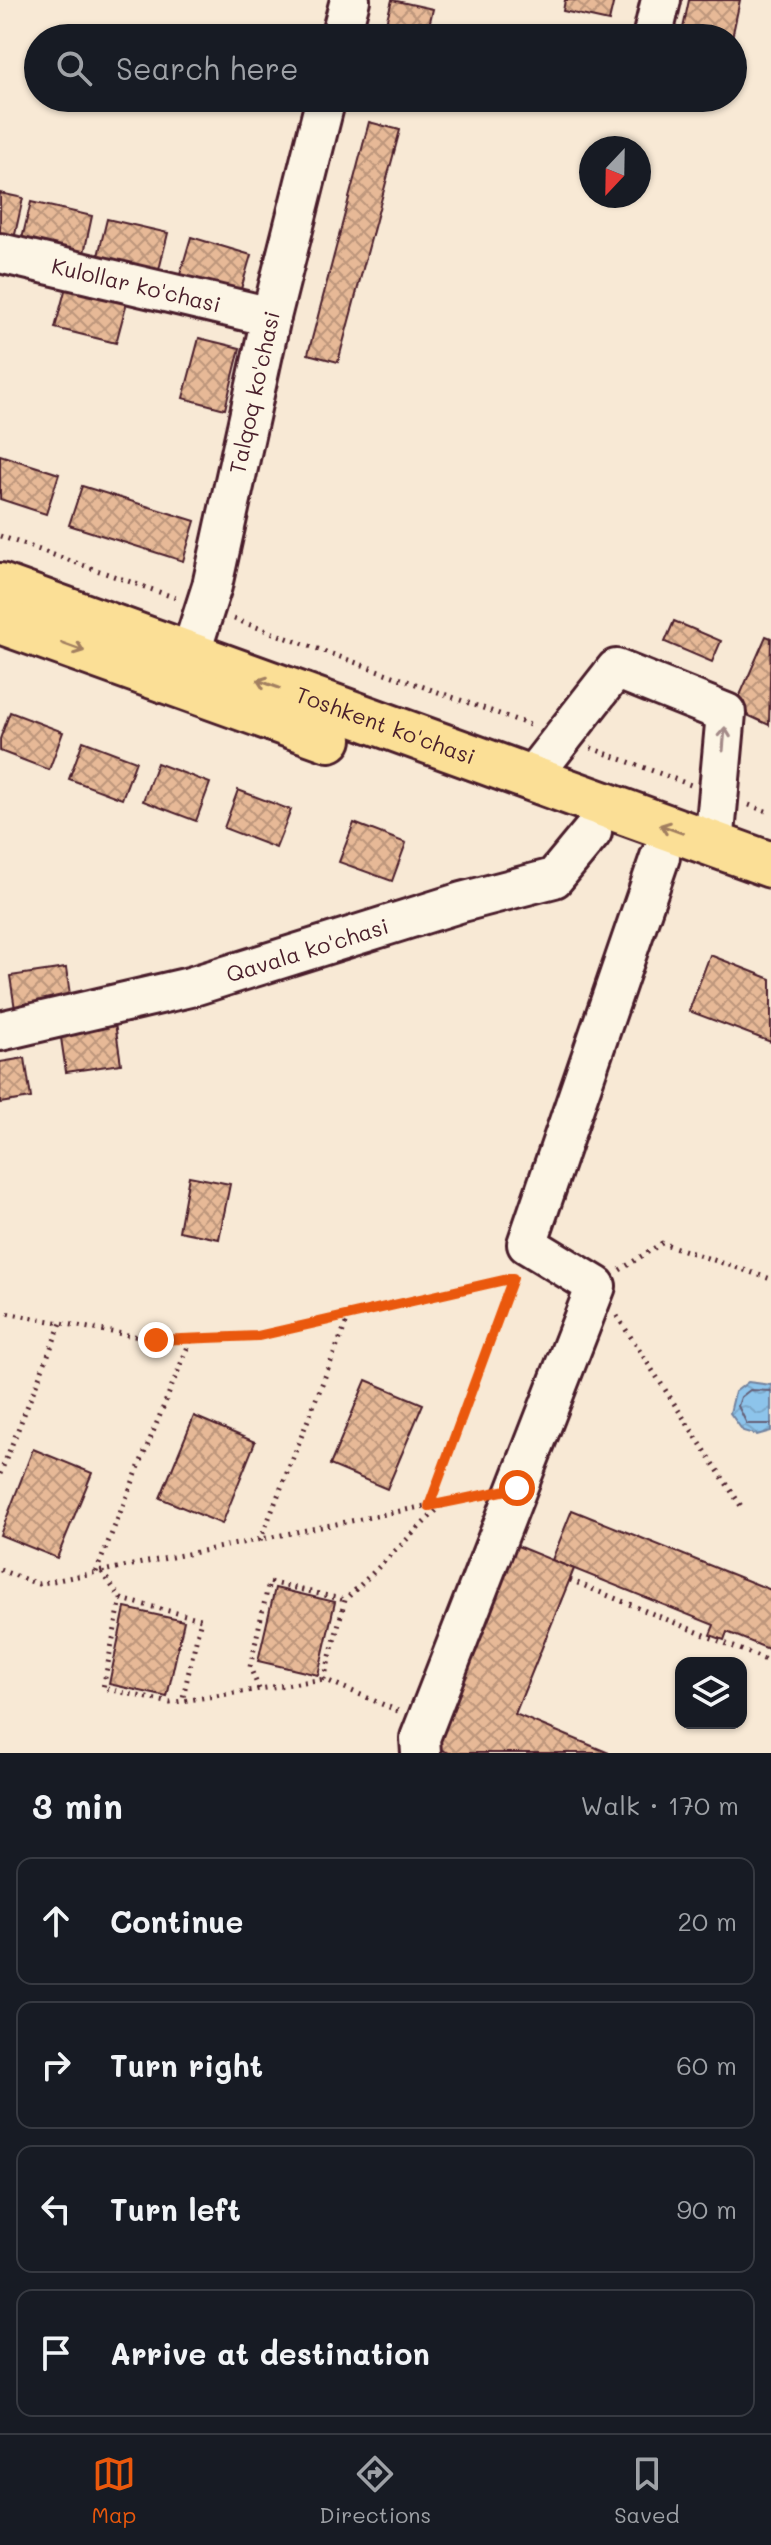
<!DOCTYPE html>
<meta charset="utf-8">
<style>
body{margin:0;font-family:Mali,sans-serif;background:#242831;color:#f1f3f6}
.controls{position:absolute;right:24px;bottom:24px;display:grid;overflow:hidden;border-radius:16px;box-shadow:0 2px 6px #0004}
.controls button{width:72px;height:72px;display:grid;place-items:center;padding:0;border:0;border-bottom:2px solid #363941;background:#171b24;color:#f1f3f6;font:40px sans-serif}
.compass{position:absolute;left:579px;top:136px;width:72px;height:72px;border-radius:50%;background:#171b24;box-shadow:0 2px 6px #0004;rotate:202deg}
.stop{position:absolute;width:24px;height:24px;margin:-18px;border:6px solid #ea580c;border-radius:50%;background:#fff}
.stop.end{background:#ea580c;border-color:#fff;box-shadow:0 2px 8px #0008}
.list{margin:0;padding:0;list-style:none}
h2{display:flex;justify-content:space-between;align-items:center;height:104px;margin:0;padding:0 32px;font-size:34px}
h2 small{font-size:26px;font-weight:400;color:#9ea1a6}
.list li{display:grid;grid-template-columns:52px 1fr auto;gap:24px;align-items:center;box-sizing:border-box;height:128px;margin:0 16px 16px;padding:0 16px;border:2px solid #363941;border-radius:16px}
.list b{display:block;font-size:30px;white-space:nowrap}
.list em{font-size:26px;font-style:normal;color:#9ea1a6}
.icon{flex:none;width:44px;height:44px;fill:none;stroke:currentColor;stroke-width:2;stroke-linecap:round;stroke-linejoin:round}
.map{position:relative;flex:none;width:771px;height:1753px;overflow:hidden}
.search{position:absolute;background:#171b24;box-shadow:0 2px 6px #0004;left:24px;right:24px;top:24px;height:88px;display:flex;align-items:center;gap:20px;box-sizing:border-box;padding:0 28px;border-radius:44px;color:#9ea1a6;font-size:30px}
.sheet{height:680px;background:#171b24}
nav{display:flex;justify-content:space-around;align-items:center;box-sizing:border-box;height:112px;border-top:2px solid #363941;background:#171b24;font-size:22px;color:#9ea1a6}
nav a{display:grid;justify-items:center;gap:4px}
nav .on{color:#ea580c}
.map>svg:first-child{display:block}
.water{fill:url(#water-waves);stroke:#72829e;stroke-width:2}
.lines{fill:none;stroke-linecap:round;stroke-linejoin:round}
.shore{stroke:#656178;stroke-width:2}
.building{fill:url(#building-cross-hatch);stroke:#4a1f2b;stroke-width:2}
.minor-casing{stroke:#4a1f2b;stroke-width:44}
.highway-casing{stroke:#4a1f2b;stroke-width:50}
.path{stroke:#4a1f2b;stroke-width:5;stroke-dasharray:2 6;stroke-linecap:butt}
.minor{stroke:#fcf5e5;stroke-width:38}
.highway{stroke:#fbdf96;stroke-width:44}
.oneway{stroke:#a27f60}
.oneway2{stroke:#a38a88}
.route{stroke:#ea580c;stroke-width:10}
.labels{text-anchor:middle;stroke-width:6;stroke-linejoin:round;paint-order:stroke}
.street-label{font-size:22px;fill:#4a1f2b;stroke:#fcf5e5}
</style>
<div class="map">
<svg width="771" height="1753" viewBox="0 0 771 1753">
<defs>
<pattern id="water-waves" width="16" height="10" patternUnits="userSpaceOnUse" patternTransform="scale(2)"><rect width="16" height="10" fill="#8dc4eb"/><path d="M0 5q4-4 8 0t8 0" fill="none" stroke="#7ba8ca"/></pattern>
<pattern id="building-cross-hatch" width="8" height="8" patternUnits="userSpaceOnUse" patternTransform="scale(2)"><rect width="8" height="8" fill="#e7b997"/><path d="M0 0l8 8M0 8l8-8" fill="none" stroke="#bd967b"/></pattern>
</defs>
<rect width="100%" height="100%" fill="#f8e9d5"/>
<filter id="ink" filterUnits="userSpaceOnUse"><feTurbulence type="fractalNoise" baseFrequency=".0125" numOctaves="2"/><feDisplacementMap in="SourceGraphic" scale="16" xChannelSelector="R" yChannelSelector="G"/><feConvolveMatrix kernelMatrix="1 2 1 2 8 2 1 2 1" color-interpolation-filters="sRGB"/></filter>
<g filter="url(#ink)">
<!-- water -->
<path class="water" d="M748,1382l23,3v46l-14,4 -14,-4 -13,-18 5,-21z"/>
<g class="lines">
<!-- shore -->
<path class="shore" d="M771,1391l-21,-1 -9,7 -3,9 9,18h24"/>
</g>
<!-- building -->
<g class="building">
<path d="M392,0l41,9 -7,29h-44z"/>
<path d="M565,0h49l-5,21 -46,-10z"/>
<path d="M689,0h51l-8,38h-51z"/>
<path d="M369,122l31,8 -62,232 -30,-8z"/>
<path d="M0,193l23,5 -9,41 -14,-3z"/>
<path d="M31,202l61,14 -9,42 -62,-15z"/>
<path d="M107,219l61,14 -10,41 -61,-14z"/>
<path d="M191,237l60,18 -12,41 -60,-18z"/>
<path d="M66,287l61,15 -11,41 -61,-15z"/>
<path d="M199,338l41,10 -15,61 -42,-11z"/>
<path d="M0,455l59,19 -13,40 -46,-15z"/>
<path d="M82,486l113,35 -12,40 -114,-36z"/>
<path d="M674,621l47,20 -9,21 -47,-20z"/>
<path d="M766,636l5,2 -2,87 -35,-16z"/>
<path d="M10,712l53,20 -14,38 -49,-19v-12z"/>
<path d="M83,741l53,20 -14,38 -53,-20z"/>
<path d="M157,763l53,20 -14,38 -53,-20z"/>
<path d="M238,790l53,20 -15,38 -52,-20z"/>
<path d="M354,823l52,20 -14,38 -53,-19z"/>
<path d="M710,955l61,24v63l-82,-31z"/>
<path d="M66,968l6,40 -56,8 -6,-40z"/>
<path d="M115,1023l6,41 -55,8 -6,-41z"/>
<path d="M25,1058l6,40 -31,5v-41z"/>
<path d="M189,1176l41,8 -11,55 -40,-8z"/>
<path d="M366,1380l57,24 -36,85 -57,-24z"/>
<path d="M194,1416l61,26 -33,82 -62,-26z"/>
<path d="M33,1449l59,24 -35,85 -57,-23z"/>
<path d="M572,1510l199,80v60l-44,-18 -3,8 -14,-5 4,-10 -162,-65z"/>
<path d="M515,1545l59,24 -59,145 94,39h-160l-17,-7z"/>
<path d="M275,1588l60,14 -17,73 -60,-14z"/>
<path d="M125,1608l59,13 -17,76 -58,-13z"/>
</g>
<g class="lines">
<!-- minor casing -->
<g class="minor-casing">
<g id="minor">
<path d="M340,38l10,-38"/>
<path d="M652,38l9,-38"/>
<path id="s1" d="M0,253l271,64"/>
<path id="s2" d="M181,683l31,-97 59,-269 55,-219"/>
<path d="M530,779l86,-110 110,44 -12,132"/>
<path id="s3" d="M0,1031l190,-44 272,-85 92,-24 38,-46"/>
<path d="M421,1753l-1,-15 176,-452 -69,-42 133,-387"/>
</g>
</g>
<!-- highway casing -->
<g class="highway-casing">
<g id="highway">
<path id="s4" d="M0,586l771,279"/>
<path d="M0,621l329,118"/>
</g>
</g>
<!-- path -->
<g class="path">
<path d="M0,536l176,62"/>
<path d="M234,619l299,107"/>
<path d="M591,748l100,37"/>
<path d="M749,805l22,8"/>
<path d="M620,1270l42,-27 109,36"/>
<path d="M0,1312l156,28 102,-4 255,-58 2,-4"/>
<path d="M617,1316l124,190"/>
<path d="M0,1474l61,-151"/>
<path d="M429,1505l84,-227"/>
<path d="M260,1541l89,-225"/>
<path d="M0,1570l38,14 442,-89"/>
<path d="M96,1572l95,-233"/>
<path d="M102,1572l19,27 -18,89 67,15 154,-24"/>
<path d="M570,1580l201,82"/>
<path d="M121,1599l80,20 -19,82"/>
<path d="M259,1689l-9,-22 19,-85 76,18"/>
<path d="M398,1711l-74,-32 21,-79 99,-97"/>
</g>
<!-- minor -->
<use href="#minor" class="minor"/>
<!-- highway -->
<use href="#highway" class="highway"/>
</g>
<!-- one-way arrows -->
<defs><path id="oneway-shaft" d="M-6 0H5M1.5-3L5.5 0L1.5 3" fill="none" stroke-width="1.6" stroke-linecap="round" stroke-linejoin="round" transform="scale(2)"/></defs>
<g class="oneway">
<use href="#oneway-shaft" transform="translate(73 647) rotate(20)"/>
<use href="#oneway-shaft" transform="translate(268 684) rotate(-160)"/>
<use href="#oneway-shaft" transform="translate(671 829) rotate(-160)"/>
</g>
<use class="oneway2" href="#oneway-shaft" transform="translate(724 739) rotate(-85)"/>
</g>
<g class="lines" filter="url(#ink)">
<!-- route -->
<path class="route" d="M156,1340l102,-4 255,-58 -84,228 88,-18"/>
</g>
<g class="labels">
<!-- street labels -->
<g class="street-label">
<text dy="8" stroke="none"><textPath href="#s1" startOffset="140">Kulollar ko'chasi</textPath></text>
<text dy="8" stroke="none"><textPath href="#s2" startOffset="300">Talqoq ko'chasi</textPath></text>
<text dy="8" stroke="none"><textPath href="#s4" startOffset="410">Toshkent ko'chasi</textPath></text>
<text dy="8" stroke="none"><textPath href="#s3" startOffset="318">Qavala ko'chasi</textPath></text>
</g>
</g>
</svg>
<div class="controls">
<button><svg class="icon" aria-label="layers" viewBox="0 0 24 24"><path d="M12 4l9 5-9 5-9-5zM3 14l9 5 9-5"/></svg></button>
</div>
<svg class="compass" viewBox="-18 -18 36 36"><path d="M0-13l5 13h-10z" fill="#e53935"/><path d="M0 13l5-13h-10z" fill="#9ea1a6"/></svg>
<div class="stop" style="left:517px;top:1488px"></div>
<div class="stop end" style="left:156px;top:1340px"></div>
<div class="search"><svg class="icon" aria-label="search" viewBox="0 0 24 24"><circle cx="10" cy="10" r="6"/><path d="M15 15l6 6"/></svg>Search here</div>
</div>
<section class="sheet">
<h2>3 min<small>Walk · 170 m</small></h2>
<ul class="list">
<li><svg class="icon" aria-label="ahead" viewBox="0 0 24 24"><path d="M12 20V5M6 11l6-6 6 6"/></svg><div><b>Continue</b></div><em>20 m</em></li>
<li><svg class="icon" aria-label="right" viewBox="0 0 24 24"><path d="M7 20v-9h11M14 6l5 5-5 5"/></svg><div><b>Turn right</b></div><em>60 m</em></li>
<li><svg class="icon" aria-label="left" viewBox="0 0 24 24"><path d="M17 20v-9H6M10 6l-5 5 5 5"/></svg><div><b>Turn left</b></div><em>90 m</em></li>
<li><svg class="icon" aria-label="arrive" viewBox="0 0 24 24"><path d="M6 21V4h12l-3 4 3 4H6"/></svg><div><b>Arrive at destination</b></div></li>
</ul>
</section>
<nav>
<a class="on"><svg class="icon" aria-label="map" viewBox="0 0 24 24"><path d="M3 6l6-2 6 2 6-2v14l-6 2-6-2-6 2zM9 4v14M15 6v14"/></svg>Map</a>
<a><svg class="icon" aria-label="directions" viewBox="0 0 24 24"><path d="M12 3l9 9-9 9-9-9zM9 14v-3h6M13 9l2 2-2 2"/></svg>Directions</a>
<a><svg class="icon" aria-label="saved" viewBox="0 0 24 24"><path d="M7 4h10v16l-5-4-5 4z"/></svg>Saved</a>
</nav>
